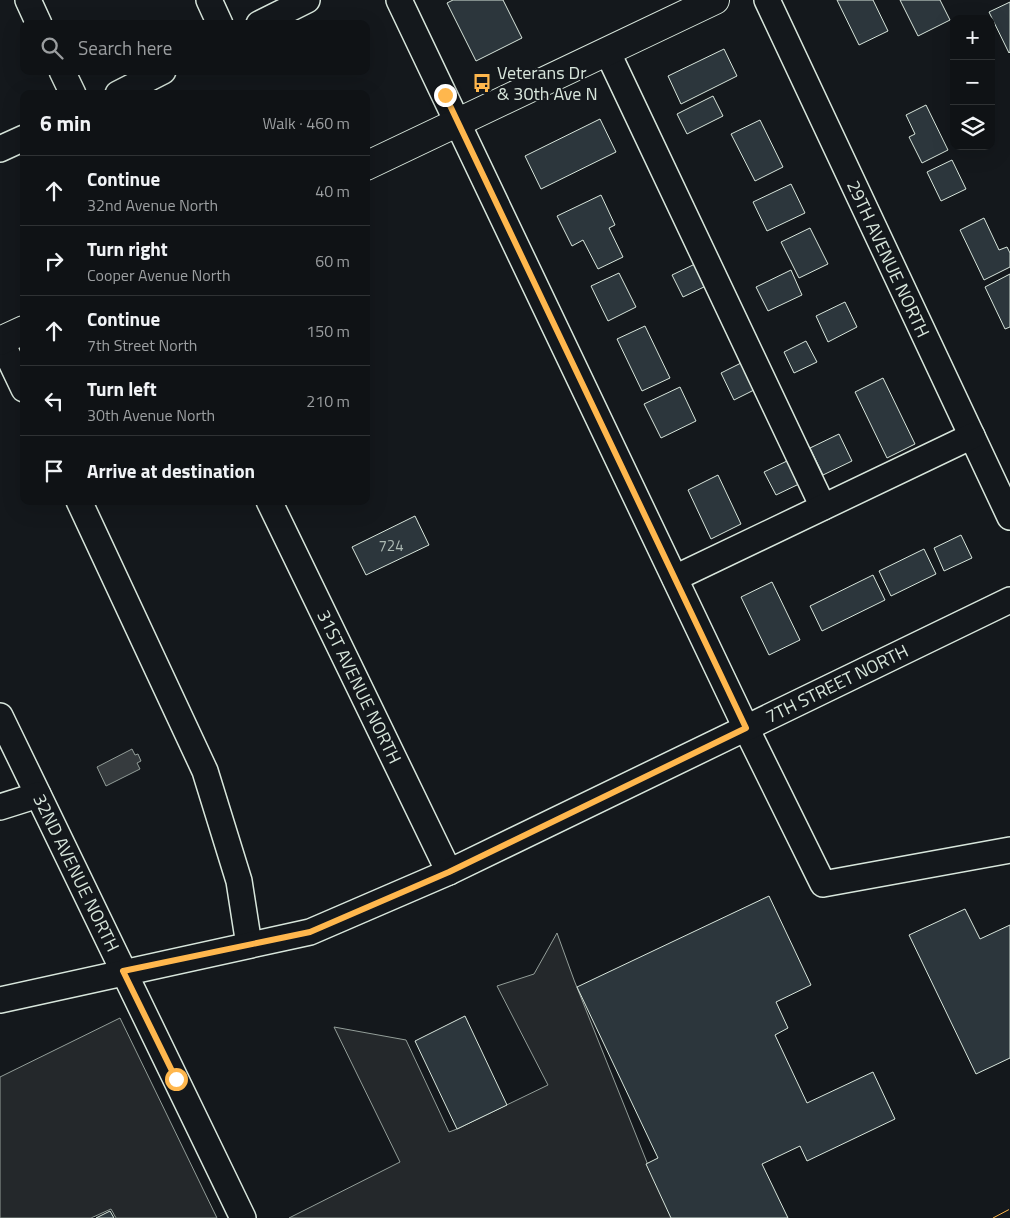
<!DOCTYPE html>
<meta charset="utf-8">
<style>
body{margin:0;font-family:"Titillium Web",sans-serif;background:#181b1e;color:#f1f3f6}
.controls{position:absolute;right:15px;top:15px;display:grid;overflow:hidden;border-radius:10px;box-shadow:0 5px 20px #0002}
.controls button{width:45px;height:45px;display:grid;place-items:center;padding:0;border:0;border-bottom:1px solid #2f3234;background:#0f1215;color:#f1f3f6;font:25px sans-serif}
.stop{position:absolute;width:15px;height:15px;margin:-11px;border:4px solid #ffb74d;border-radius:50%;background:#fff}
.stop.end{background:#ffb74d;border-color:#fff;box-shadow:0 1px 5px #0008}
.list{margin:0;padding:0;list-style:none}
h2{display:flex;justify-content:space-between;align-items:center;height:65px;margin:0;padding:0 20px;font-size:21px}
h2 small{font-size:16px;font-weight:400;color:#9b9ea0}
.list li{display:grid;grid-template-columns:32px 1fr auto;gap:15px;align-items:center;box-sizing:border-box;height:70px;padding:0 20px;border-top:1px solid #2f3234}
.list b{display:block;font-size:19px;white-space:nowrap}
.list p{margin:0;font-size:16px;white-space:nowrap;color:#9b9ea0}
.list em{font-size:16px;font-style:normal;color:#9b9ea0}
.icon{flex:none;width:28px;height:28px;fill:none;stroke:currentColor;stroke-width:2;stroke-linecap:round;stroke-linejoin:round}
.map{position:relative;flex:none;width:1010px;height:1218px;overflow:hidden}
.search{position:absolute;background:#0f1215;box-shadow:0 5px 20px #0002;left:20px;top:20px;width:350px;height:55px;display:flex;align-items:center;gap:12px;box-sizing:border-box;padding:0 18px;border-radius:10px;color:#9b9ea0;font-size:19px}
.panel{position:absolute;background:#0f1215;box-shadow:0 5px 20px #0002;left:20px;top:90px;width:350px;height:415px;border-radius:10px}
.map>svg:first-child{display:block}
.parking{fill:#24282b;stroke:#939e99}
.water{fill:#363b3e;stroke:#939e99}
.building{fill:#2c363c;stroke:#d8e6dc}
.lines{fill:none;stroke-linecap:round;stroke-linejoin:round}
.minor-casing{stroke:#d8e6dc;stroke-width:28}
.major-casing{stroke:#d8e6dc;stroke-width:30}
.minor{stroke:#14181c;stroke-width:25}
.major{stroke:#14181c;stroke-width:28}
.power{stroke:#ffb74d;stroke-width:1;stroke-dasharray:18 4 2.5 4;stroke-linecap:butt}
.route{stroke:#ffb74d;stroke-width:6}
.labels{text-anchor:middle;stroke-width:4;stroke-linejoin:round;paint-order:stroke}
.number-label{font-size:15px;fill:#adbab4}
.poi-label{font-size:18px;fill:#d8e6dc;stroke:#14181c;text-anchor:start}
.street-label{font-size:18px;fill:#d8e6dc;stroke:#14181c}
</style>
<div class="map">
<svg width="1010" height="1218" viewBox="0 0 1010 1218">
<rect width="100%" height="100%" fill="#14181c"/>
<!-- parking -->
<g class="parking">
<path d="M557,933l17,47 74,185 26,53h-385l111,-56 -66,-135 72,13 43,92 8,-3 91,-44 -51,-99 37,-12z"/>
<path d="M120,1018l97,200h-101l-5,-9 -20,9h-91v-141z"/>
</g>
<!-- water -->
<path class="water" d="M132,749l3,6 3,-1 3,7 -4,2 3,6 -34,17 -9,-19z"/>
<!-- building -->
<g class="building">
<path d="M453,0h50l19,38 -46,23 -29,-58z"/>
<path d="M837,0h36l15,31 -29,14z"/>
<path d="M900,0h40l10,20 -32,16z"/>
<path d="M1010,2v50l-1,1 -20,-41z"/>
<path d="M724,49l13,27 -56,28 -13,-28z"/>
<path d="M713,96l10,20 -36,18 -10,-20z"/>
<path d="M926,105l22,45 -26,13 -13,-26 6,-3 -9,-19z"/>
<path d="M600,119l16,33 -75,37 -16,-33z"/>
<path d="M760,120l23,47 -28,14 -24,-47z"/>
<path d="M952,160l14,29 -25,12 -14,-29z"/>
<path d="M791,184l14,29 -38,18 -14,-29z"/>
<path d="M601,195l14,30 -6,3 14,29 -25,12 -15,-29 -11,6 -15,-30z"/>
<path d="M984,218l15,32 8,-3 3,6v14l-26,13 -24,-50z"/>
<path d="M810,228l18,36 -29,14 -18,-36z"/>
<path d="M695,264l11,22 -23,11 -11,-22z"/>
<path d="M791,270l11,25 -34,16 -12,-24z"/>
<path d="M619,273l17,34 -28,14 -17,-35z"/>
<path d="M1010,274v53l-5,2 -20,-42z"/>
<path d="M845,302l12,25 -29,15 -12,-26z"/>
<path d="M645,326l25,52 -28,13 -25,-52z"/>
<path d="M806,341l11,21 -23,11 -10,-21z"/>
<path d="M743,362l13,27 -22,11 -13,-27z"/>
<path d="M883,378l32,66 -28,14 -32,-66z"/>
<path d="M680,387l16,34 -35,17 -17,-34z"/>
<path d="M839,434l13,27 -29,14 -13,-27z"/>
<path d="M787,461l12,23 -23,11 -12,-23z"/>
<path d="M718,475l23,49 -30,15 -23,-49z"/>
<path d="M415,516l14,29 -63,30 -14,-28z"/>
<path d="M961,535l11,23 -28,13 -10,-23z"/>
<path d="M924,549l12,25 -45,22 -12,-25z"/>
<path d="M873,575l12,25 -63,31 -12,-25z"/>
<path d="M772,582l28,58 -31,15 -28,-58z"/>
<path d="M769,896l42,89 -35,17 12,26 -13,7 32,68 66,-31 22,47 -88,42 -7,-15 -38,18 26,54h-117l-25,-54 12,-6 -81,-171z"/>
<path d="M965,909l15,30 30,-14v133l-34,16 -67,-139z"/>
<path d="M465,1016l42,89 -50,24 -42,-88z"/>
<path d="M110,1211l4,7h-18z"/>
</g>
<g class="lines">
<!-- minor casing -->
<g class="minor-casing">
<g id="minor">
<path d="M28,0l11,24"/>
<path d="M209,0l11,24"/>
<path d="M399,0l347,728 77,156 187,-34"/>
<path d="M767,0l243,517"/>
<path d="M259,24l48,-24"/>
<path d="M607,51l216,456"/>
<path d="M62,71l11,23"/>
<path d="M118,94l45,-23"/>
<path d="M0,149l24,-11"/>
<path d="M1,341l23,48"/>
<path d="M79,501l126,270 34,110 10,64"/>
<path d="M269,501l180,371"/>
<path d="M675,578l297,-142"/>
<path d="M0,716l243,502"/>
<path d="M0,807l38,-12"/>
<path d="M0,1000l310,-68 139,-60 561,-272"/>
</g>
</g>
<!-- major casing -->
<g class="major-casing">
<g id="major">
<path d="M366,166l349,-166"/>
<path d="M0,341l24,-11"/>
</g>
</g>
<!-- minor -->
<use href="#minor" class="minor"/>
<!-- major -->
<use href="#major" class="major"/>
<!-- power -->
<path class="power" d="M993,1218l17,-9"/>
</g>
<g class="lines">
<!-- route -->
<path class="route" d="M176,1079l-53,-108 187,-39 139,-60 297,-144 -301,-633"/>
</g>
<!-- icons -->
<defs>
<g id="bus-bare" transform="scale(1.5)"><path d="M-5-6H5V4H4V6H2V4H-2V6H-4V4H-5ZM-3.5-4V0h7V-4ZM-3.5 1.2v1.5H-2V1.2ZM2 1.2v1.5H3.5V1.2Z" fill="#ffb74d" stroke="#14181c" stroke-width="2.5" paint-order="stroke"/></g>
</defs>
<g fill-rule="evenodd">
<use href="#bus-bare" x="482" y="83"/>
</g>
<g class="labels">
<!-- number labels -->
<g class="number-label">
<text x="391" y="551">724</text>
</g>
<!-- poi labels -->
<g class="poi-label">
<text x="497" y="79">Veterans Dr<tspan x="497" dy="21">&amp; 30th Ave N</tspan></text>
</g>
<!-- street labels -->
<g class="street-label">
<text transform="translate(888 259) rotate(65)" y="6">29TH AVENUE NORTH</text>
<text transform="translate(837 684) rotate(-26)" y="6">7TH STREET NORTH</text>
<text transform="translate(359 687) rotate(64)" y="6">31ST AVENUE NORTH</text>
<text transform="translate(76 873) rotate(64)" y="6">32ND AVENUE NORTH</text>
</g>
</g>
</svg>
<div class="controls">
<button>+</button>
<button>−</button>
<button><svg class="icon" aria-label="layers" viewBox="0 0 24 24"><path d="M12 4l9 5-9 5-9-5zM3 14l9 5 9-5"/></svg></button>
</div>
<div class="stop" style="left:176px;top:1079px"></div>
<div class="stop end" style="left:445px;top:95px"></div>
<div class="search"><svg class="icon" aria-label="search" viewBox="0 0 24 24"><circle cx="10" cy="10" r="6"/><path d="M15 15l6 6"/></svg>Search here</div>
<section class="panel">
<h2>6 min<small>Walk · 460 m</small></h2>
<ul class="list">
<li><svg class="icon" aria-label="ahead" viewBox="0 0 24 24"><path d="M12 20V5M6 11l6-6 6 6"/></svg><div><b>Continue</b><p>32nd Avenue North</p></div><em>40 m</em></li>
<li><svg class="icon" aria-label="right" viewBox="0 0 24 24"><path d="M7 20v-9h11M14 6l5 5-5 5"/></svg><div><b>Turn right</b><p>Cooper Avenue North</p></div><em>60 m</em></li>
<li><svg class="icon" aria-label="ahead" viewBox="0 0 24 24"><path d="M12 20V5M6 11l6-6 6 6"/></svg><div><b>Continue</b><p>7th Street North</p></div><em>150 m</em></li>
<li><svg class="icon" aria-label="left" viewBox="0 0 24 24"><path d="M17 20v-9H6M10 6l-5 5 5 5"/></svg><div><b>Turn left</b><p>30th Avenue North</p></div><em>210 m</em></li>
<li><svg class="icon" aria-label="arrive" viewBox="0 0 24 24"><path d="M6 21V4h12l-3 4 3 4H6"/></svg><div><b>Arrive at destination</b></div></li>
</ul>
</section>
</div>
